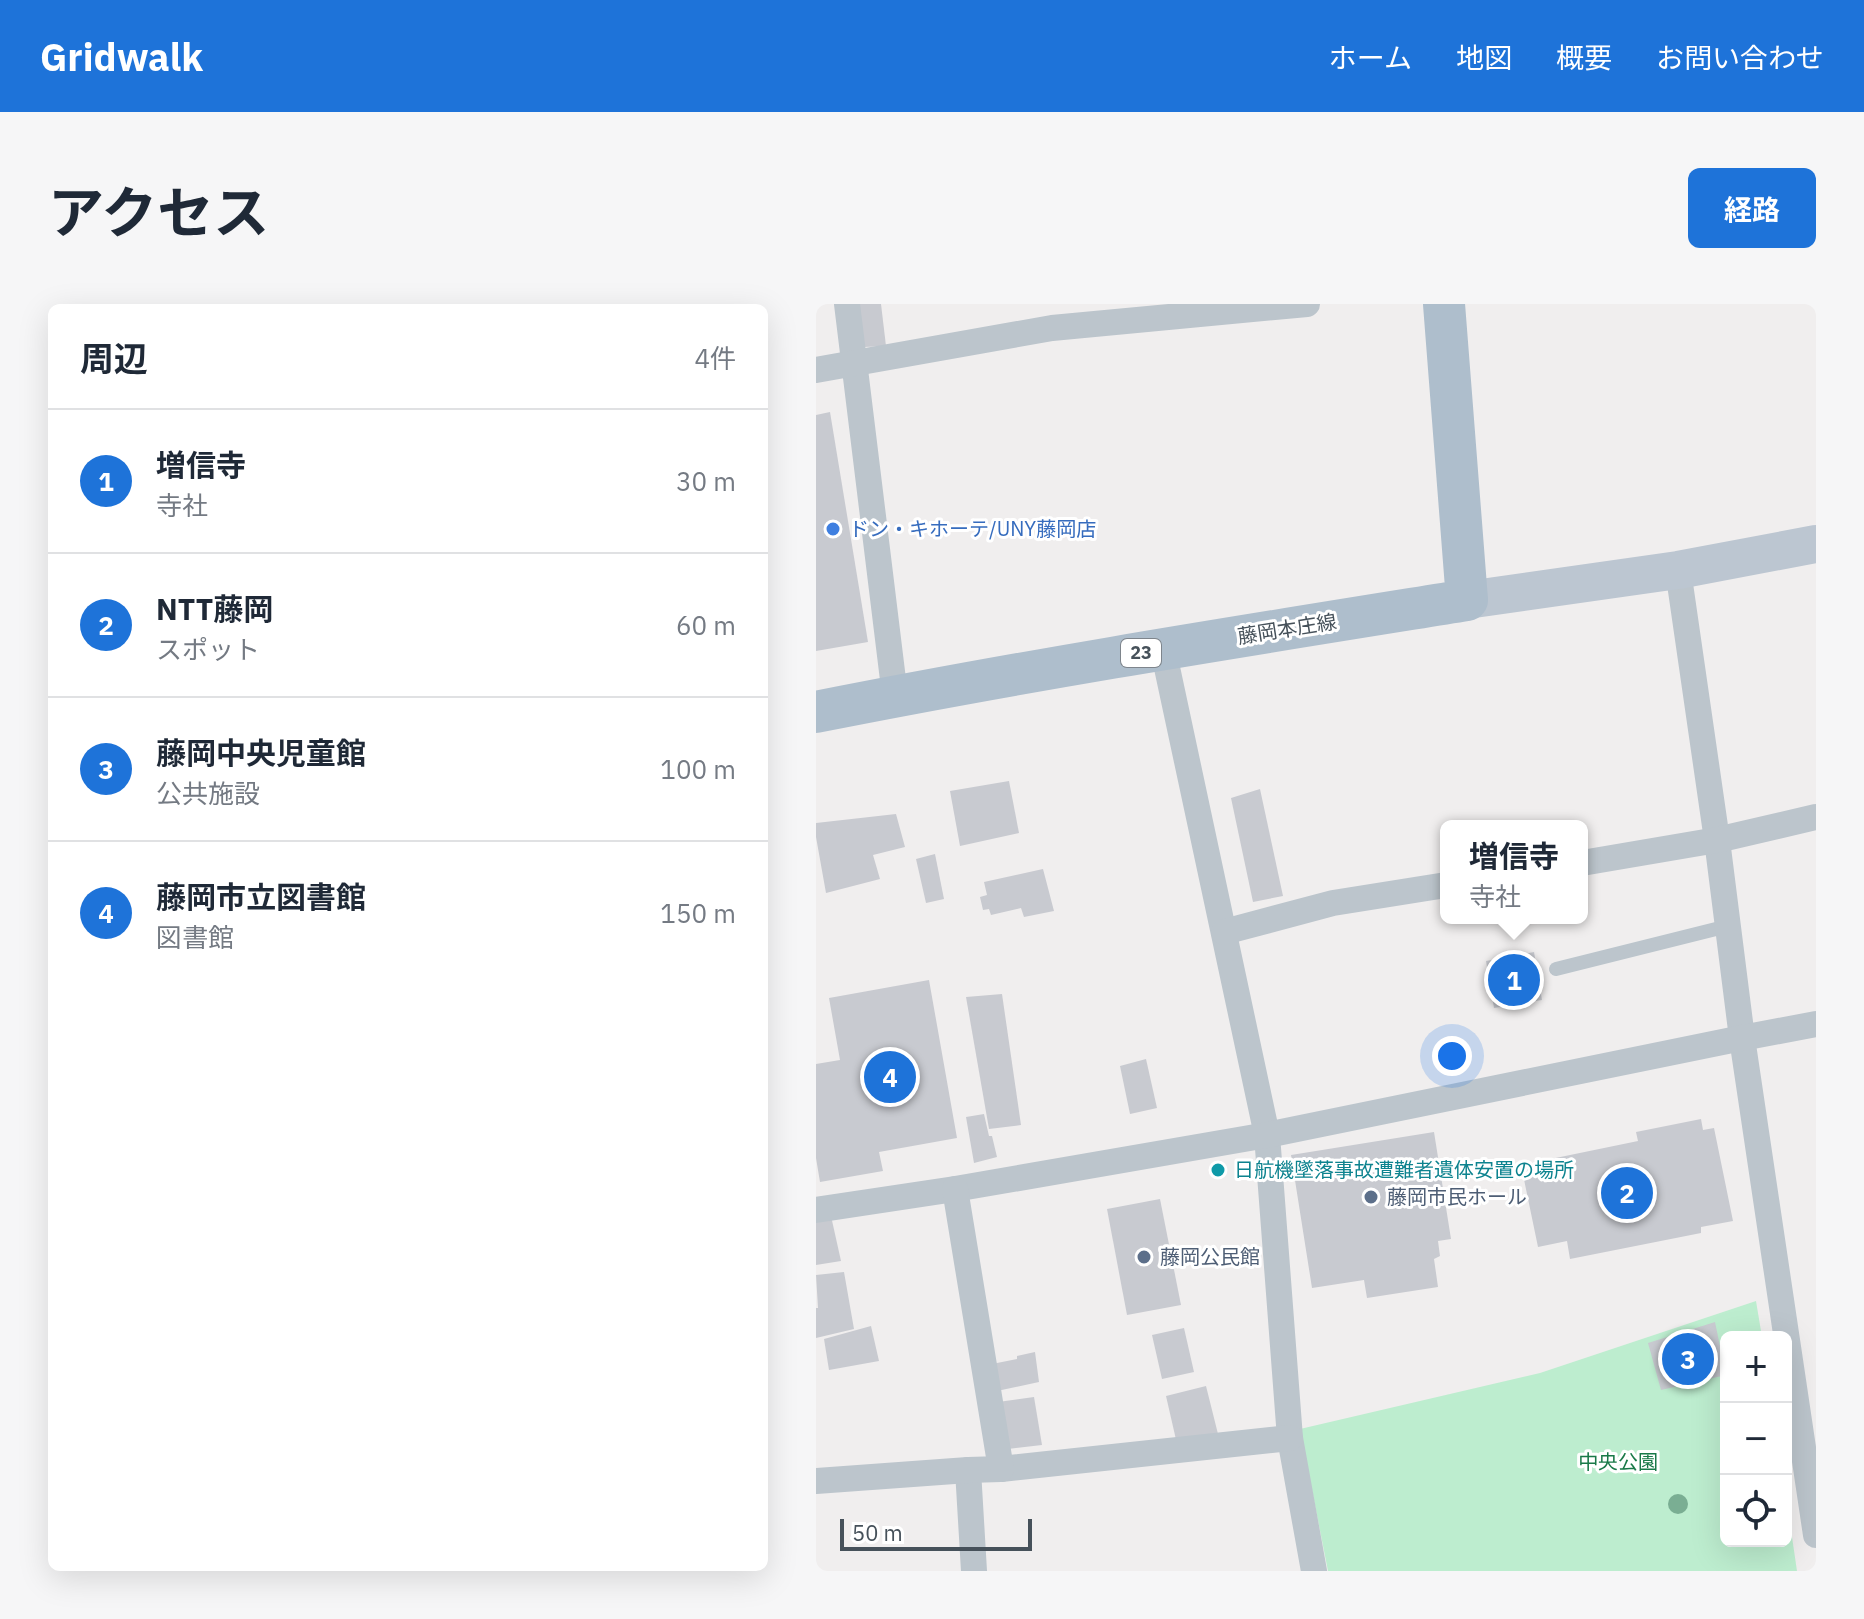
<!DOCTYPE html>
<html lang="ja">
<meta charset="utf-8">
<style>
body{margin:0;font-family:"IBM Plex Sans","Noto Sans JP",sans-serif;background:#f6f6f7;color:#1f2937}
.controls{position:absolute;right:24px;bottom:24px;display:grid;overflow:hidden;border-radius:12px;box-shadow:0 8px 32px #0002}
.controls button{width:72px;height:72px;display:grid;place-items:center;padding:0;border:0;border-bottom:2px solid #e0e1e3;background:#fff;color:#1f2937;font:40px sans-serif}
.scale{position:absolute;left:24px;bottom:20px;width:192px;box-sizing:border-box;padding-left:8px;border:4px solid #46515a;border-top:0;font-size:22px;line-height:28px;white-space:nowrap;color:#46515a;-webkit-text-stroke:6px #fff;paint-order:stroke}
.you{position:absolute;left:636px;top:752px;width:28px;height:28px;margin:-20px;border:6px solid #fff;border-radius:50%;background:#1a73e8;box-shadow:0 0 0 12px #1a73e833}
.badge{display:grid;place-items:center;width:52px;height:52px;border-radius:50%;background:#1e73d9;color:#fff;font-size:26px;font-weight:700}
.pin{position:absolute;translate:-50% -50%;border:4px solid #fff;box-shadow:0 2px 8px #0006}
.popup{position:absolute;left:624px;top:516px;width:148px;height:104px;box-sizing:border-box;display:grid;place-content:center;border-radius:12px;background:#fff;filter:drop-shadow(0 2px 6px #0005);font-size:26px;white-space:nowrap;color:#747a83}
.popup b{font-size:30px;color:#1f2937}
.popup::after{content:'';position:absolute;left:50%;top:100%;margin-left:-16px;border:16px solid transparent;border-top-color:#fff}
.list{margin:0;padding:0;list-style:none}
h2{display:flex;justify-content:space-between;align-items:center;height:104px;margin:0;padding:0 32px;font-size:34px}
h2 small{font-size:26px;font-weight:400;color:#747a83}
.list li{display:grid;grid-template-columns:52px 1fr auto;gap:24px;align-items:center;box-sizing:border-box;height:144px;padding:0 32px;border-top:2px solid #e0e1e3}
.list b{display:block;font-size:30px;white-space:nowrap}
.list p{margin:0;font-size:26px;white-space:nowrap;color:#747a83}
.list em{font-size:26px;font-style:normal;color:#747a83}
.icon{flex:none;width:44px;height:44px;fill:none;stroke:currentColor;stroke-width:2;stroke-linecap:round;stroke-linejoin:round}
.map{position:relative;flex:none;width:1000px;height:1267px;overflow:hidden;border-radius:12px}
header{display:flex;align-items:center;gap:48px;box-sizing:border-box;height:112px;padding:0 40px;background:#1e73d9;color:#fff}
header strong{font-size:38px}
nav{display:flex;gap:44px;margin-inline-start:auto;font-size:28px}
.intro{display:flex;align-items:center;justify-content:space-between;box-sizing:border-box;height:192px;padding:0 48px}
h1{margin:0;font-size:56px}
.button{padding:20px 36px;border-radius:12px;background:#1e73d9;color:#fff;font-size:28px;font-weight:700}
main{display:flex;gap:48px;padding:0 48px}
aside{flex:1;background:#fff;border-radius:12px;box-shadow:0 8px 32px #0002}
.map>svg:first-child{display:block}
.green{fill:#bdedcf}
.building{fill:#c8cad0}
.lines{fill:none;stroke-linecap:round;stroke-linejoin:round}
.lane{stroke:#bcc5cc;stroke-width:14}
.street{stroke:#bcc5cc;stroke-width:26}
.secondary{stroke:#bcc6d1;stroke-width:38}
.primary{stroke:#aebecc;stroke-width:42}
.tree{fill:#7aae93}
.shop-dot{fill:#3f7fe0;stroke:#fff;stroke-width:3}
.culture-dot{fill:#0f9aa8;stroke:#fff;stroke-width:3}
.service-dot{fill:#5c6f8a;stroke:#fff;stroke-width:3}
.labels{text-anchor:middle;stroke-width:6;stroke-linejoin:round;paint-order:stroke}
.shield{fill:#fff;stroke:#7e858c;stroke-width:2}
.shield-label{font-size:18px;font-weight:bold;fill:#46515a}
.shop-label{font-size:20px;fill:#366cbe;stroke:#fff;text-anchor:start}
.street-label{font-size:20px;fill:#46515a;stroke:#fff}
.culture-label{font-size:20px;fill:#0d838f;stroke:#fff;text-anchor:start}
.service-label{font-size:20px;fill:#4e5e75;stroke:#fff;text-anchor:start}
.park-label{font-size:20px;fill:#197948;stroke:#fff}
</style>
<header>
<strong>Gridwalk</strong>
<nav><a>ホーム</a><a>地図</a><a>概要</a><a>お問い合わせ</a></nav>
</header>
<div class="intro"><h1>アクセス</h1><a class="button">経路</a></div>
<main>
<aside>
<h2>周辺<small>4件</small></h2>
<ul class="list">
<li><span class="badge">1</span><div><b>増信寺</b><p>寺社</p></div><em>30 m</em></li>
<li><span class="badge">2</span><div><b>NTT藤岡</b><p>スポット</p></div><em>60 m</em></li>
<li><span class="badge">3</span><div><b>藤岡中央児童館</b><p>公共施設</p></div><em>100 m</em></li>
<li><span class="badge">4</span><div><b>藤岡市立図書館</b><p>図書館</p></div><em>150 m</em></li>
</ul>
</aside>
<div class="map">
<svg width="1000" height="1267" viewBox="0 0 1000 1267">
<rect width="100%" height="100%" fill="#f0eeee"/>
<!-- green -->
<path class="green" d="M940,997l6,36h-36v204h60v-45l11,75h-469l-28,-142 240,-56z"/>
<!-- building -->
<g class="building">
<path d="M43,0h22l5,42 -22,1z"/>
<path d="M14,108l38,230 -52,9v-236z"/>
<path d="M193,477l10,52 -59,13 -10,-55z"/>
<path d="M444,485l23,107 -30,6 -22,-104z"/>
<path d="M80,510l9,33 -32,8 7,24 -54,14 -10,-56v-14z"/>
<path d="M119,550l9,45 -18,4 -10,-44z"/>
<path d="M227,565l11,42 -30,6 -3,-9 -30,7 -2,-6 -6,1 -3,-13 7,-2 -3,-13z"/>
<path d="M718,648l8,48 -48,8 -8,-47z"/>
<path d="M113,676l28,158 -78,14 4,19 -63,11 -4,-24v-94l24,-4 -11,-62z"/>
<path d="M186,690l19,131 -32,4 -23,-132z"/>
<path d="M330,755l11,49 -27,6 -10,-48z"/>
<path d="M168,810l5,22h3l5,21 -23,6 -8,-46z"/>
<path d="M885,815l2,11 11,-2 19,93 -32,6v6l-131,26 -3,-18 -29,6 -17,-82 117,-24 -2,-9z"/>
<path d="M618,828l17,107 -13,2 2,15 -6,3 4,28 -71,11 -3,-18 -52,8 -21,-133z"/>
<path d="M344,895l21,106 -54,10 -20,-106z"/>
<path d="M15,912l10,45 -25,4v-45z"/>
<path d="M28,968l10,57 -38,9v-30h2l-2,-33z"/>
<path d="M899,1018l11,53 -65,15 -13,-47z"/>
<path d="M55,1022l8,35 -50,9 -5,-31z"/>
<path d="M368,1024l10,44 -32,7 -10,-44z"/>
<path d="M219,1048l4,30 -42,9 -5,-27 25,-5v-3z"/>
<path d="M390,1082l12,48 -41,10 -11,-48z"/>
<path d="M218,1093l8,48 -34,4 -10,-47z"/>
</g>
<g class="lines">
<!-- lane -->
<path class="lane" d="M740,665l172,-43"/>
<!-- street -->
<g class="street">
<path d="M31,0l48,392"/>
<path d="M0,66l236,-42 255,-24"/>
<path d="M862,266l39,270 25,198 74,497"/>
<path d="M347,345l104,486 23,303 24,133"/>
<path d="M766,559l135,-23 99,-23"/>
<path d="M408,628l109,-29 113,-18"/>
<path d="M0,906l139,-21 312,-54 475,-97 74,-14"/>
<path d="M185,1165l289,-31"/>
<path d="M152,1166l6,101"/>
<path d="M0,1177l152,-11 33,-1 -46,-280"/>
</g>
<!-- secondary -->
<path class="secondary" d="M651,296l211,-30 138,-26"/>
<!-- primary -->
<path class="primary" d="M0,408c216,-43 433,-77 651,-112l-23,-296"/>
</g>
<!-- trees -->
<circle class="tree" cx="862" cy="1200" r="10"/>
<!-- markers -->
<circle class="shop-dot" cx="17" cy="225" r="8"/>
<circle class="culture-dot" cx="402" cy="866" r="8"/>
<g class="service-dot">
<circle cx="555" cy="893" r="8"/>
<circle cx="328" cy="953" r="8"/>
</g>
<g class="labels">
<!-- shield labels -->
<rect class="shield" x="305" y="335" width="40" height="28" rx="6"/>
<g class="shield-label">
<text x="325" y="355">23</text>
</g>
<!-- shop labels -->
<g class="shop-label">
<text x="33" y="232">ドン・キホーテ/UNY藤岡店</text>
</g>
<!-- street labels -->
<g class="street-label">
<text transform="translate(471 325) rotate(-9)" y="7">藤岡本庄線</text>
</g>
<!-- culture labels -->
<g class="culture-label">
<text x="418" y="873">日航機墜落事故遭難者遺体安置の場所</text>
</g>
<!-- service labels -->
<g class="service-label">
<text x="571" y="900">藤岡市民ホール</text>
<text x="344" y="960">藤岡公民館</text>
</g>
<!-- park labels -->
<g class="park-label">
<text x="802" y="1165">中央公園</text>
</g>
</g>
</svg>
<div class="controls">
<button>+</button>
<button>−</button>
<button><svg class="icon" aria-label="locate" viewBox="0 0 24 24"><circle cx="12" cy="12" r="6"/><path d="M12 2v4M12 18v4M2 12h4M18 12h4"/></svg></button>
</div>
<div class="scale">50 m</div>
<div class="you"></div>
<div class="pin badge" style="left:698px;top:676px">1</div>
<div class="popup"><b>増信寺</b>寺社</div>
<div class="pin badge" style="left:811px;top:889px">2</div>
<div class="pin badge" style="left:872px;top:1055px">3</div>
<div class="pin badge" style="left:74px;top:773px">4</div>
</div>
</main>
